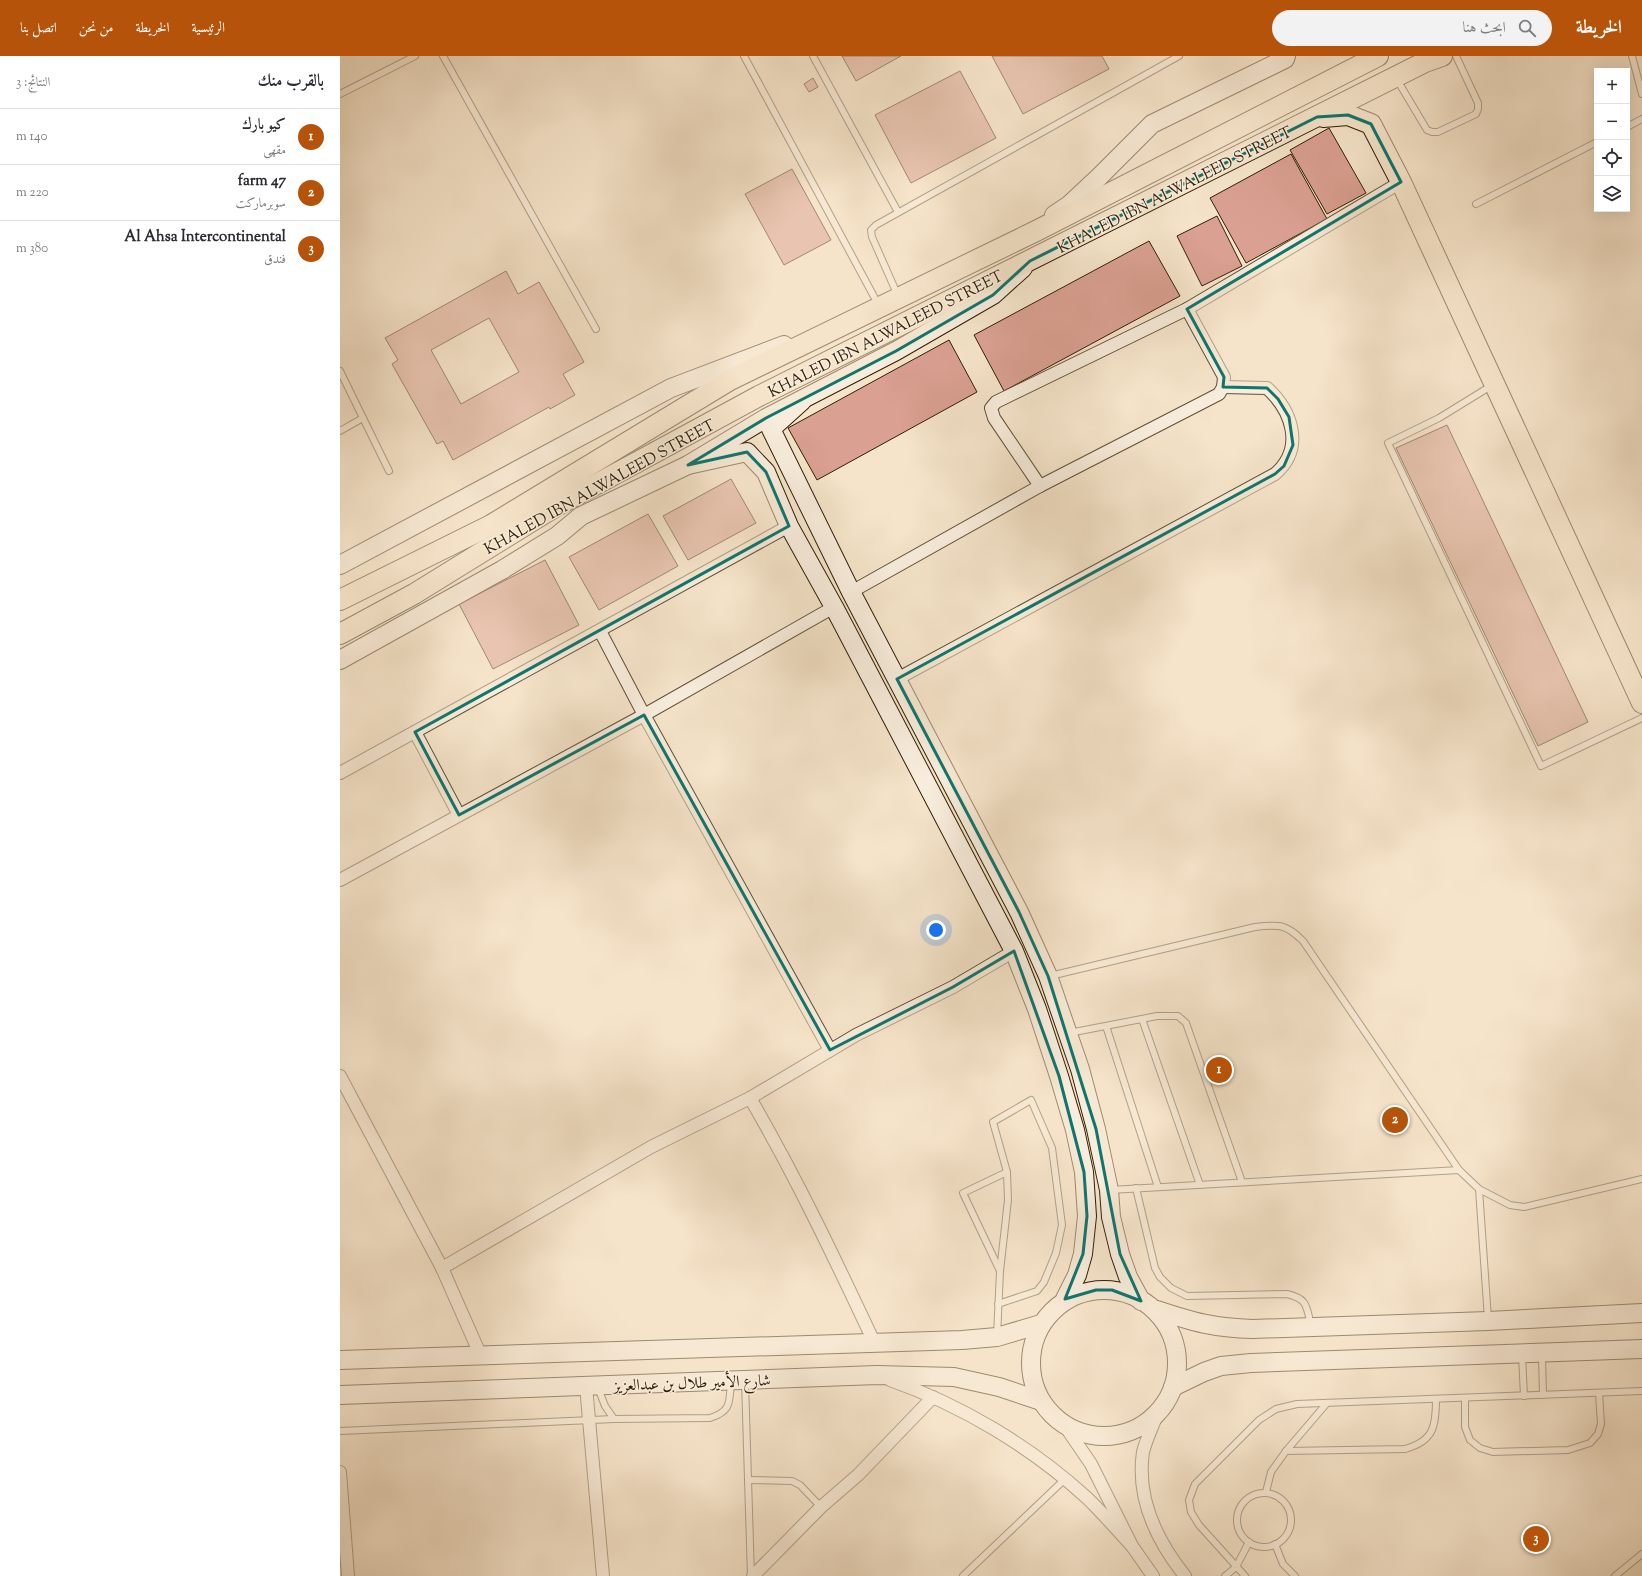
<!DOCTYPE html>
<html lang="ar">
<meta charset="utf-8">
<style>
body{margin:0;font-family:"Sorts Mill Goudy",Amiri,serif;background:#f2f2f3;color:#2b2b33;direction:rtl}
.controls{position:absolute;right:12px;top:12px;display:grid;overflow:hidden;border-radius:0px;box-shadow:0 4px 16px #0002}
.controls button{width:36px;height:36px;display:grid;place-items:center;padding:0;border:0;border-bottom:1px solid #e1e1e2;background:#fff;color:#2b2b33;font:20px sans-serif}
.you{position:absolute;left:596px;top:874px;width:14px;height:14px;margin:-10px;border:3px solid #fff;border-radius:50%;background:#1a73e8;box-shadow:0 0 0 6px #1a73e833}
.badge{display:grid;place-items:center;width:26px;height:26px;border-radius:50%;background:#b45309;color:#fff;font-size:13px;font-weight:700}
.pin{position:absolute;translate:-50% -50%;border:2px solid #fff;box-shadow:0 1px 4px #0006}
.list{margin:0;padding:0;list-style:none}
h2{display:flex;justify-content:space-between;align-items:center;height:52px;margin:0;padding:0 16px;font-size:17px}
h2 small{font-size:13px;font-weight:400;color:#7c7c81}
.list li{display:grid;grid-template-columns:26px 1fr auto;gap:12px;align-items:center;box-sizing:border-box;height:56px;padding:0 16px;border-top:1px solid #e1e1e2}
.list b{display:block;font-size:15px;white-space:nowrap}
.list p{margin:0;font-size:13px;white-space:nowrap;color:#7c7c81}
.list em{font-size:13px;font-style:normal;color:#7c7c81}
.icon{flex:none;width:22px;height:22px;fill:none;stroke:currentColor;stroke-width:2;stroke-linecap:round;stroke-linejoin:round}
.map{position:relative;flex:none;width:1302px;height:1520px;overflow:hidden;direction:ltr}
header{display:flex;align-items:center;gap:24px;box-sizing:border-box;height:56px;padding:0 20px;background:#b45309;color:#fff}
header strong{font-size:19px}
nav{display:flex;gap:22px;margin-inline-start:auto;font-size:14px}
.search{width:280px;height:36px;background:#f2f2f3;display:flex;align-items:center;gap:10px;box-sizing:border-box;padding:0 14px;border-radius:22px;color:#7c7c81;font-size:15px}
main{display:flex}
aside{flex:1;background:#fff}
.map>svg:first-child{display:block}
.building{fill:#daa092;stroke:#301f05;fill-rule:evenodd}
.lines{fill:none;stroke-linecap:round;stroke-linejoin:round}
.lane-casing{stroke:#615036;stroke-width:8}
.street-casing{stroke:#615036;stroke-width:14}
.secondary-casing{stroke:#301f05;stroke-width:20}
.primary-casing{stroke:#301f05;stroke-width:22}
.lane{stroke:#f8eddd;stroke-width:6}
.street{stroke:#f8eddd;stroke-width:12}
.secondary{stroke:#f8eddd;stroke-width:18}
.primary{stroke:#f5e4ca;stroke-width:20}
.marked{fill:none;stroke:#0f766e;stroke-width:3;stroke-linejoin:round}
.labels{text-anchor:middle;stroke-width:3;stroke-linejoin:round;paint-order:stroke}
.street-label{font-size:16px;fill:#301f05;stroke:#f8eddd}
</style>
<header>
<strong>الخريطة</strong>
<div class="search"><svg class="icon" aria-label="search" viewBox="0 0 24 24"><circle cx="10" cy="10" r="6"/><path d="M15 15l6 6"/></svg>ابحث هنا</div>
<nav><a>الرئيسية</a><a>الخريطة</a><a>من نحن</a><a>اتصل بنا</a></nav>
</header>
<main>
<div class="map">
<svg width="1302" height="1520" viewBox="0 0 1302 1520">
<rect width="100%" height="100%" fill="#f5e4ca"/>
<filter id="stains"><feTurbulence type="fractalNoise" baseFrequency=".005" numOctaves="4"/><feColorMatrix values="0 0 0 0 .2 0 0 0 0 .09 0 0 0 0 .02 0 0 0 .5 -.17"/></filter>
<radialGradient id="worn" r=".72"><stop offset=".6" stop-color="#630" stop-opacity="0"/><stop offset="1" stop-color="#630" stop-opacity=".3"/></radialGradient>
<!-- building -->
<g class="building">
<path d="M502,0h59l-45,25z"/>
<path d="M652,0h110l7,13 -86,45z"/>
<path d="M620,15l36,67 -85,45 -36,-68z"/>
<path d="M473,22l5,9 -9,5 -5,-8z"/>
<path d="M989,72l37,65 -39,21 -37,-64z"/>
<path d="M951,98l36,65 -81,44 -36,-65z"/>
<path d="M452,113l39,71 -47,25 -39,-71z"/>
<path d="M877,160l25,50 -40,20 -25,-50z"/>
<path d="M809,185l31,55 -176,95 -30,-56z"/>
<path d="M166,215l12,23 21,-12 45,80 -21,12 12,21 -25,14 -1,-2 -96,53 -10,-19 -6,3 -45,-80 6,-4 -13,-22zM149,262l30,54 -58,32 -30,-54z"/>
<path d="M609,284l28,52 -160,88 -29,-52z"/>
<path d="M1107,369l141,297 -50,24 -142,-298z"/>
<path d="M391,423l25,44 -68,37 -25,-44z"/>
<path d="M308,458l30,52 -79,44 -30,-53z"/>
<path d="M205,504l34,65 -86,44 -34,-65z"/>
</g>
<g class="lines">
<!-- lane casing -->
<g class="lane-casing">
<g id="lane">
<path d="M103,0l153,273"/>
<path d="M404,0l134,248"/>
<path d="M473,0l85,156"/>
<path d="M1292,0l10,38"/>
<path d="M1056,22l31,52 5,2h6l38,-18 2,-5v-6l-22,-47"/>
<path d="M0,38l75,-38"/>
<path d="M1287,71l15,-8"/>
<path d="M1136,148l121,-62"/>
<path d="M558,240l-26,-59 -1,-7 5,-5 303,-169"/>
<path d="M0,315l49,100"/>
<path d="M1151,330l-52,32 -51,25 153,323 101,-48"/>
<path d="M0,375l23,-13"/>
<path d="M710,920l205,-49c24,-3 31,-3 48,14l156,229"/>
<path d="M802,963l58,166"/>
<path d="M766,970l52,161"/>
<path d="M729,977l88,-17h21l8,7 56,159"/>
<path d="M796,1132l19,80 5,9 11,11 16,8 100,-2c21,5 19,12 24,31"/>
<path d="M1139,1133l31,16 14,2 118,-28"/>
<path d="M770,1134l349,-20 20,19 9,130"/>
<path d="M660,1215l-37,-78 44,-21"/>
<path d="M657,1280l3,-65 8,-71 -1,-28 -14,-50 38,-22 21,48 10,77 -6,28 -12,29 -7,9 -39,13"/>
<path d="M1182,1299l2,41"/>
<path d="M1202,1299l1,40"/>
<path d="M405,1326l6,194"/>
<path d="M258,1332l7,18 9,13 96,-1c22,-7 19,-16 21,-36"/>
<path d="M1125,1342v29l5,13 10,8 13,4 75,-2 22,-7 8,-9 3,-10 -2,-31"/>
<path d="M0,1375l274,-12"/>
<path d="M946,1395l119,-2c29,-8 31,-23 31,-50"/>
<path d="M408,1424l44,1 8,4 21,22"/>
<path d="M926,1436l5,-20 15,-21 41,-48"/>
<circle cx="924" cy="1464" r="27"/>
<path d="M935,1488l8,20 12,12"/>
<path d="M623,1520l102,-97"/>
<path d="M885,1520l11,-9 13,-25"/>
<path d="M905,1520l-46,-51 -8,-13 -2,-12 6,-16 64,-64 17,-11 21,-5 345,-13"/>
<path d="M1275,1520l27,-22"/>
</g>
</g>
<!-- street casing -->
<g class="street-casing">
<g id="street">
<path d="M700,430l-46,-68 -3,-10 5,-6 191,-93 214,-127"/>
<path d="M511,536l189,-106 179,-92 4,-7 1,-10 -37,-68"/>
<path d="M260,575l44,84 186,335"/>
<path d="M557,623l378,-205c30,-26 17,-63 -8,-86l-44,-1"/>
<path d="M75,676l44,83"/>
<path d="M0,717l449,-247"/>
<path d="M0,824l304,-165 190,-108"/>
<path d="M0,1020l102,192"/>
<path d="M534,1286c-39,-83 -78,-165 -124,-244l106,-63 97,-48 61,-36"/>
<path d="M140,1298l-38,-86 209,-121 99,-49"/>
<path d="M550,1324c71,25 140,66 196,117 16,15 31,33 46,49"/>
<path d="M246,1330l17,190"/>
<path d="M817,1359c-5,12 -11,25 -14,37 -7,47 14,89 42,124"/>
<path d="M725,1370l26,38 41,82 21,30"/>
<path d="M0,1416l8,104"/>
<path d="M413,1520l68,-69 37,-32 75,-78"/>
</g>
</g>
<!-- secondary casing -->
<g class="secondary-casing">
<g id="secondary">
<path d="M714,159l15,-10 30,-28 53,-53 133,-65 1,-3"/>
<path d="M462,345l-31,28 80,163 168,320 29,64 32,93 16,60 13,61 2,27 9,37 8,23 13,24"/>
<path d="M348,409l59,-13 19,20 23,54 45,81 180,344 23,58 22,67 16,54 9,42 3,44 -4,38 -6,21 -12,24"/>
<path d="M0,509l331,-177 113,-43"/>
<path d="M0,604l162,-90 55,-34 24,-20 107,-51 78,-47 130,-67 97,-56 30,-27"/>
<circle cx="764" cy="1307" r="73"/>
<path d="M817,1254c36,12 57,18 96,19l235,-8 154,-8"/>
<path d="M0,1304l622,-20 35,-3 44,-13"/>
<path d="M833,1331l31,-15 17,-6 30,-3 391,-14"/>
<path d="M0,1339l537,-20 77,2 45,10 42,14"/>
</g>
</g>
<!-- primary casing -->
<g class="primary-casing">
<g id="primary">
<path d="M983,61l25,-2 23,9 30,58 241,521"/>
<path d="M0,544l151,-75 239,-145 306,-149 342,-175"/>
<path d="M0,578l74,-40 144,-89 201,-109 666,-334 17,-6"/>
</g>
</g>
<!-- lane -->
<use href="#lane" class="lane"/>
<!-- street -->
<use href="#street" class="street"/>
<!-- secondary -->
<use href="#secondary" class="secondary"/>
<!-- primary -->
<use href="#primary" class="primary"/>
</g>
<!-- marked area -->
<path d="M0 0H1302V1520H0ZM1008,59l23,9 30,58 -214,127 37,68 -1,10 44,1 11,11 11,18 4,28 -9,21 -9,8 -378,205 122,233 29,64 48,153 24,125 21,47 -29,-11h-16l-31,9 18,-45 4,-38 -3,-44 -25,-96 -45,-125 -61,36 -123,63 -186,-335 -185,100 -44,-83 374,-206 -23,-54 -19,-20 -59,13 78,-47 130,-67 97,-56 37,-34 287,-144z" fill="#f5e4ca" fill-opacity=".55" fill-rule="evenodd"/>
<path class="marked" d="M1008,59l23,9 30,58 -214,127 37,68 -1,10 44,1 11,11 11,18 4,28 -9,21 -9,8 -378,205 122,233 29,64 48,153 24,125 21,47 -29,-11h-16l-31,9 18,-45 4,-38 -3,-44 -25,-96 -45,-125 -61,36 -123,63 -186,-335 -185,100 -44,-83 374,-206 -23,-54 -19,-20 -59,13 78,-47 130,-67 97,-56 37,-34 287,-144z"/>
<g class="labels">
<!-- street labels -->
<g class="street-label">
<text transform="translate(834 133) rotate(-27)" y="6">KHALED IBN ALWALEED STREET</text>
<text transform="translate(545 277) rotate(-27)" y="6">KHALED IBN ALWALEED STREET</text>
<text transform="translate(259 430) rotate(-29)" y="6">KHALED IBN ALWALEED STREET</text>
<text transform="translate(352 1326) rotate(-2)" y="6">شارع الأمير طلال بن عبدالعزيز</text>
</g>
</g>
<rect width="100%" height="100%" filter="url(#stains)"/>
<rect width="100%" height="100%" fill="url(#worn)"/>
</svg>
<div class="controls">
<button>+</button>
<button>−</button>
<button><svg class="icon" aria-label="locate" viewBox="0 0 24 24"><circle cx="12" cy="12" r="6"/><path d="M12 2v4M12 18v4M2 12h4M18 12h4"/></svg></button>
<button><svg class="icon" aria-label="layers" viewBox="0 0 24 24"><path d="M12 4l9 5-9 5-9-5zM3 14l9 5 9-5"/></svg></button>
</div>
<div class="you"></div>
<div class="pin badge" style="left:879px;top:1014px">1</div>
<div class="pin badge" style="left:1055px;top:1064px">2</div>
<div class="pin badge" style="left:1196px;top:1483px">3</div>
</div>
<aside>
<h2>بالقرب منك<small>النتائج: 3</small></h2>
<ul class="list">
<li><span class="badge">1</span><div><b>كيو بارك</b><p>مقهى</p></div><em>140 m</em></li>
<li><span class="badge">2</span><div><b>farm 47</b><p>سوبرماركت</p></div><em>220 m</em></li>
<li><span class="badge">3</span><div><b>Al Ahsa Intercontinental</b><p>فندق</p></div><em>380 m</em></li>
</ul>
</aside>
</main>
